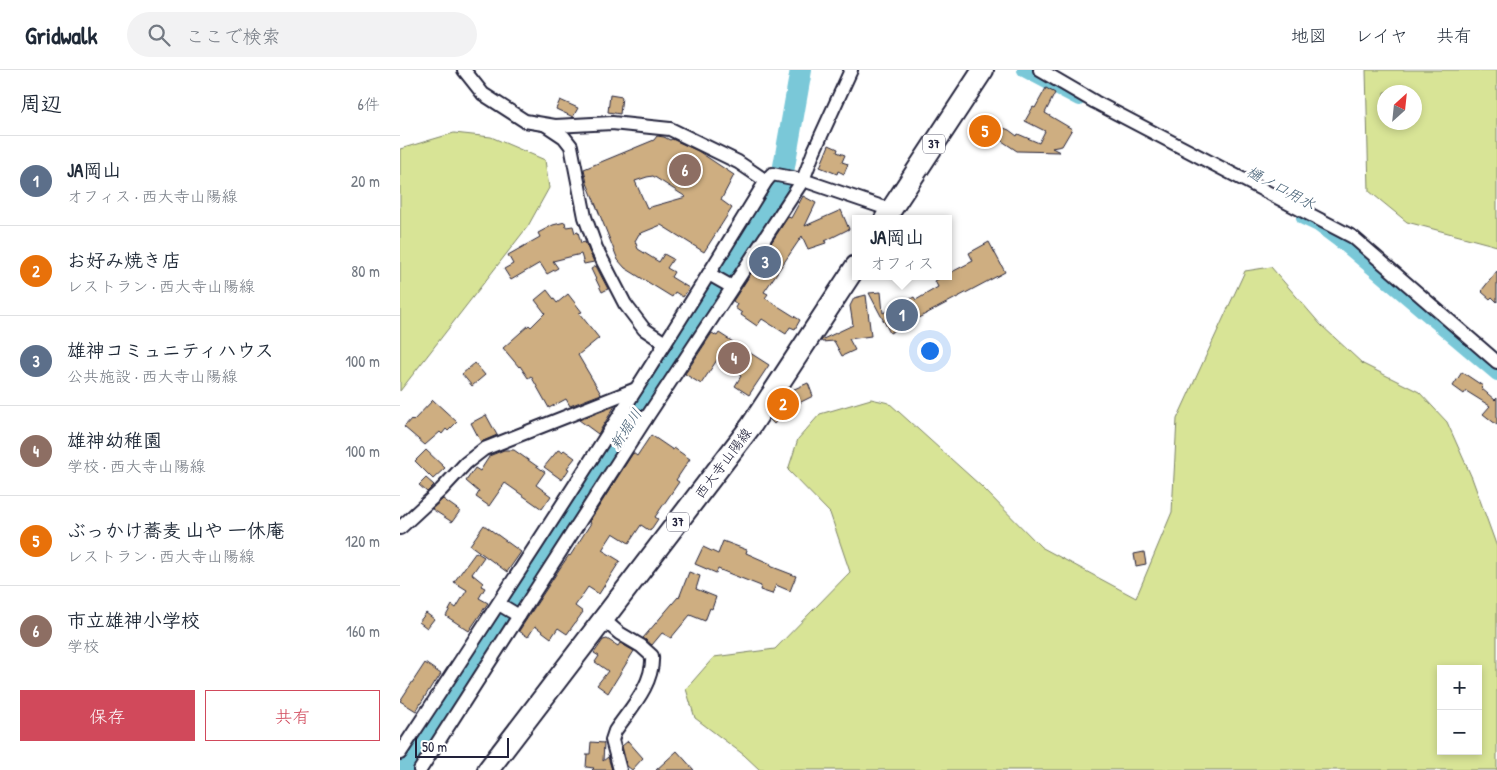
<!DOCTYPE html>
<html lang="ja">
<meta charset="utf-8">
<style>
body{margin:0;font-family:"Patrick Hand","Klee One",sans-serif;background:#f2f2f3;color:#1f2937}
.controls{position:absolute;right:15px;bottom:15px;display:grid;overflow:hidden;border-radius:0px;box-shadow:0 2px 8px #0003}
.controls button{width:45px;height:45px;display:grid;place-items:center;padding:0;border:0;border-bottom:1px solid #e0e1e3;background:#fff;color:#1f2937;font:25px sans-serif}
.compass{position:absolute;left:977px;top:15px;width:45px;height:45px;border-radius:50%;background:#fff;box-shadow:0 2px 8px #0003;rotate:27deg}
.scale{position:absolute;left:15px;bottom:12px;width:94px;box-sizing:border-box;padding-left:5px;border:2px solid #22223b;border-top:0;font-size:14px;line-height:18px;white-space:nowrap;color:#22223b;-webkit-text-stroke:4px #fff;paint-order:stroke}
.you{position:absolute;left:529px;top:280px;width:18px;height:18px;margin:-12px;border:4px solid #fff;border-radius:50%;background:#1a73e8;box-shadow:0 0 0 8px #1a73e833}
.badge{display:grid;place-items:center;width:32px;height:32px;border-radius:50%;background:#d1495b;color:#fff;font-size:16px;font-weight:700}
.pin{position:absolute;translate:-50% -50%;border:2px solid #fff;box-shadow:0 1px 5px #0006}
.popup{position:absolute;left:452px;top:145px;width:100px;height:65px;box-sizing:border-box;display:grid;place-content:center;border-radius:0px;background:#fff;filter:drop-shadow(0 1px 4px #0005);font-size:16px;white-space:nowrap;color:#747a83}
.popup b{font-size:19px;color:#1f2937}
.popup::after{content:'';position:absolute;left:50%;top:100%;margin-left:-10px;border:10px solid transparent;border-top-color:#fff}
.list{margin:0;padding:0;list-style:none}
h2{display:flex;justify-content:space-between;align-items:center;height:65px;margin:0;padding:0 20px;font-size:21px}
h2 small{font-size:16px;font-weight:400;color:#747a83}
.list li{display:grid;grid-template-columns:32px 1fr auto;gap:15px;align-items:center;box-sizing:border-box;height:90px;padding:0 20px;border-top:1px solid #e0e1e3}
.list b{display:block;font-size:19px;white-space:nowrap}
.list p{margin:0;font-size:16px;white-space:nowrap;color:#747a83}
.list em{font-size:16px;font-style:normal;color:#747a83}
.actions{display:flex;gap:10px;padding:15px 20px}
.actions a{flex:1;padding:11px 0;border:1px solid #d1495b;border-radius:0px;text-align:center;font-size:18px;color:#d1495b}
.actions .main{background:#d1495b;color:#fff}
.icon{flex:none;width:28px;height:28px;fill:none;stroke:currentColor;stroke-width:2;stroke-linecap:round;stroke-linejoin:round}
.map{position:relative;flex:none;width:1097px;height:700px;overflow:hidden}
header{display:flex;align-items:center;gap:30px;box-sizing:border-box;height:70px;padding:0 25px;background:#fff;border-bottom:1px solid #e0e1e3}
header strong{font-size:24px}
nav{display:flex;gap:28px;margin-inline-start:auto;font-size:18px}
.search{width:350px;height:45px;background:#f2f2f3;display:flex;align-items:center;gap:12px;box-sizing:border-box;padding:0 18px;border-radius:28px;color:#747a83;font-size:19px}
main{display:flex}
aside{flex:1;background:#fff}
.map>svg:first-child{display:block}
.green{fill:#d8e496;stroke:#7d8368;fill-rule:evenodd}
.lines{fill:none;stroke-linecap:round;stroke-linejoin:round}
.canal{stroke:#7ac8d8;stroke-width:14}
.river{stroke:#7ac8d8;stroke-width:22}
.building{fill:#ceae81;stroke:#22223b;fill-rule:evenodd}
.minor-casing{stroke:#22223b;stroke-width:16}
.primary-casing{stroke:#22223b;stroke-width:24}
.minor{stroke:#fff;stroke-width:12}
.primary{stroke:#fff;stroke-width:20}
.labels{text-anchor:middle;stroke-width:5;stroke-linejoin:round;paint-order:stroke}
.shield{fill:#fff;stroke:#646476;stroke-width:1}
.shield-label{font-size:12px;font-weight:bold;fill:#22223b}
.street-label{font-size:14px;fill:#22223b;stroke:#fff}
.water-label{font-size:15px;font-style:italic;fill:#415c72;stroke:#fff}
</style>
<header>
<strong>Gridwalk</strong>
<div class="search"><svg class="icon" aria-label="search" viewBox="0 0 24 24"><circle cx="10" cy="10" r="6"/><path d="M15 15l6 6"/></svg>ここで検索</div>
<nav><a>地図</a><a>レイヤ</a><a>共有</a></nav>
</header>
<main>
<aside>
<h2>周辺<small>6件</small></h2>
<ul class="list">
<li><span class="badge" style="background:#5c6f8a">1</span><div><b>JA岡山</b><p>オフィス · 西大寺山陽線</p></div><em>20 m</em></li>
<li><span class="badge" style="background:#e8710a">2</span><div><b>お好み焼き店</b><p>レストラン · 西大寺山陽線</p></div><em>80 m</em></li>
<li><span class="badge" style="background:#5c6f8a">3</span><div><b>雄神コミュニティハウス</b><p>公共施設 · 西大寺山陽線</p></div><em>100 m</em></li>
<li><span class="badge" style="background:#8d6e63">4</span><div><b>雄神幼稚園</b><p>学校 · 西大寺山陽線</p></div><em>100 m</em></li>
<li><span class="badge" style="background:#e8710a">5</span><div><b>ぶっかけ蕎麦 山や 一休庵</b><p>レストラン · 西大寺山陽線</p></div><em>120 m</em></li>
<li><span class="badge" style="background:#8d6e63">6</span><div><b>市立雄神小学校</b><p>学校</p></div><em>160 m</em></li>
</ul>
<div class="actions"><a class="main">保存</a><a>共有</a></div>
</aside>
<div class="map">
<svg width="1097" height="700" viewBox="0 0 1097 700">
<rect width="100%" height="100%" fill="#fff"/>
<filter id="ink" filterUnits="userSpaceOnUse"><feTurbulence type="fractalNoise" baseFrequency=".02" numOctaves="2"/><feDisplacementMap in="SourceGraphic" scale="10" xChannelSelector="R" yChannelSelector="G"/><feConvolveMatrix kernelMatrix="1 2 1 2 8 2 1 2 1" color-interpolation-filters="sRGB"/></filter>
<g filter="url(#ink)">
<!-- green -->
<g class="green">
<path d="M966,0h131v176l-90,-24 -38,-31zM984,22h30v30h-30z"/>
<path d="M54,63l37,4 54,23 4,28 -21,38 -128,165v-242z"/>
<path d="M871,197l50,58 42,39 56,28 28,30 25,56 25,69v223h-737l-16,-15 -49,-37 -9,-29 28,-32 61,-8 75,-77 -20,-59 -42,-43 10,-31 22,-25 51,-15 18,4 92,83 60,61 95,51 36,-86 5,-93 68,-148zM1041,599h37v82h-37z"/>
</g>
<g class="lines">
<!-- canal -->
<g class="canal">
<path d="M624,0l55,29"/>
<path d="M903,148l15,7 28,21 151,128"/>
</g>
<!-- river -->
<path class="river" d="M6,700l374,-581 21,-119"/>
</g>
<!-- building -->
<g class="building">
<path d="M646,18l9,5 -10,20 27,16 -10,17 -10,2 8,4 -43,-1 -21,-14 -2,4 -19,-8 6,-14 28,11 8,6 1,-2 21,9 6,-12 -20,-10 8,-14 2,1z"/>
<path d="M210,25l12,2 -2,17 -12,-2z"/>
<path d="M160,30l18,8 -5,9 -17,-8z"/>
<path d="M257,66l7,1 6,3 2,-1 26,12 36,24 -13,25 11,8 -28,44 -43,-27 -22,9 -4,7 3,8 21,13 5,-8 9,5 -6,9 7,4 -3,5 18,11 -6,9 -8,-5 -3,5 -47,-29 -7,-8 -31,-77 -3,-14 70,-29zM253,106l33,21 -39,11 -12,-27 12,-4z"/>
<path d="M429,75l9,4 -1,3 8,3 -3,7 6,2 -4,10 -6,-3 -1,3 -17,-7z"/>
<path d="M403,126l13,7 -11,23 36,-16 8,19 -24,12 1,2 -18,6 -6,-13 -38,56 4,2 -3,4 35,22 -5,9 -5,-2 -4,7 -24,-15 -5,7 -16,-11 1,-2 -7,-5 2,-4 -4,-3 55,-84 3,1z"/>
<path d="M165,152l1,5 7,-1 2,7 3,-1 3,11 4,-1 9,20 -10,2 -3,-10 -28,7 5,7 -11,6 -7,-11 -29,17 -7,-11 9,-5 -5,-9 32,-18 -2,-4 15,-8z"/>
<path d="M589,172l16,30 -115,61 -21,-40 12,-1 2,21 31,-16 2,3 22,-13 -3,-6 9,-5h4v-2l25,-13 -4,-8z"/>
<path d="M196,196l12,23 -6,3 -11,-23z"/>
<path d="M1097,201v31l-5,-5 -2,2 -8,-7 1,-1 -1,-1z"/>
<path d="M147,220l10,13 11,-9 14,18 -3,1 20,25 -21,17 23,39 -31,12 -4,-7 -17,9 -18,-32 -3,2 -8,-12 -1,1 -16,-19 26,-23 2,2 14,-14 -10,-13z"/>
<path d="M466,225l5,41 -22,3 6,11 -13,6 -8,-15 -12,1 -1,-2 32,-15 -3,-19 4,-8z"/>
<path d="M312,263l5,3 2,-3 50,32 -20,30 -14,-9 6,-10 -24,-16 -16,24 -16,-10z"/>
<path d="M75,293l10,12 -13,11 -10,-12z"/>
<path d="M1062,302l21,14 -2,2 14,12 2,-2v27l-14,-11 7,-8 -24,-15 -2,3 -11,-8z"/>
<path d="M408,313l5,13 -20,10 -19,18 -4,-4 18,-24 6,-2 -2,-4z"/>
<path d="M33,330l24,22 -9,9 -2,-2 -4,5 -2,-2 -15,13 -21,-18 7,-8 2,2z"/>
<path d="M215,336l-17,28 -19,-14z"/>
<path d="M86,345l11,20 -16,7 -10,-19z"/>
<path d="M251,365l22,15 1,-2 16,11 -14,21 3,2 -24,35 3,2 -8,12 -9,-6 -12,18 -16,-10 -11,17 18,11 -21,33 -11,-7 -13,19 8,6 -16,22 -9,-6 -7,10 -16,-12 -7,11 -9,-6 41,-63 9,-13 1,1 21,-33 -2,-1 44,-69 4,3z"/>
<path d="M26,380l19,18 -12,11 -18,-18z"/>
<path d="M104,380h10l31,22 -9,13 15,11 -9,13 -37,-26 -16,23 -13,-9 3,-5 -13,-11 9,-13 5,3 9,-14v-1z"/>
<path d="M158,380l4,2 2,-2 11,8 -8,10 2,1 -7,11 -18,-13z"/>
<path d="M26,408l8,7 -7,7 -8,-7z"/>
<path d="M43,429l17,12 -8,11 -20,-13z"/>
<path d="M84,455l37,27 -14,20 -37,-27z"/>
<path d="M323,471l24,9 -1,3 25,11 -1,2 26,10 -6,15 -14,-6 -4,9 -12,-4 1,-4 -43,-17 -2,4 -21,-9 8,-17 15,7z"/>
<path d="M76,482l8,5 -12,17 11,9 -2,3 4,2 -6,10 9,5 -19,28 -23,-15 6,-11 4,3 11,-18 -13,-8z"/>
<path d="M744,482l2,12 -10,2 -2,-12z"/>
<path d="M289,502l11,4 -4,13 20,8 -4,12 -2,-1 -5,13 -15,-6 -19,23 -9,-5 -10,12 -9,-7 35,-41 1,1z"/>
<path d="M26,543l8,6 -7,9 -8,-6z"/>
<path d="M207,569l11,7 2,-3 14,8 -26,42 -11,-8 11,-14 -13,-9 4,-6 -5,-3 9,-13z"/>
<path d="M25,593l16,11 -6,9 -1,-1 -18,29 -16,-10z"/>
<path d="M228,671l15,17 -11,12 -5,-4 -5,-20z"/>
<path d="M191,672l13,1 -1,18 5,-4 4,13h-20l2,-2 -8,-1 1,-13h3z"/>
<path d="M277,681l17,19h-38z"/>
</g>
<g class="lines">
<!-- minor casing -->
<g class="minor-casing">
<g id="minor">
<path d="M64,0l19,24 42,27 30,5 57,-3 58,6 68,33 28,19"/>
<path d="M640,0l55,32 258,135 144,125"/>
<path d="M146,55l18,12 7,9 14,71 11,31 29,56 19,25 21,14"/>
<path d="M309,204l23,13"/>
<path d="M223,339l22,11"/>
<path d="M0,458l41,-38 25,-27 18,-14 152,-60"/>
<path d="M99,534l20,12"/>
<path d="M204,550l15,13 22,13 11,10c2,28 -22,53 -37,75l-3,9 8,30"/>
<path d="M0,683c125,-189 248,-379 366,-572l6,-7 31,6 11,-29 37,-81"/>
<path d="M20,700l225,-350 158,-240 88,30"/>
</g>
</g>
<!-- primary casing -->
<g class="primary-casing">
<g id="primary">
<path d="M485,149l98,-149"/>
<path d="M88,700l263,-344 105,-160"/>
</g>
</g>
<!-- minor -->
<use href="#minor" class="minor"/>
<!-- primary -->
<use href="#primary" class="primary"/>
</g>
</g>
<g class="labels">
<!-- shield labels -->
<g class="shield">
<rect x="523" y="64.5" width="22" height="19" rx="4"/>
<rect x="267" y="442.5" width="22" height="19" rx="4"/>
</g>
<g class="shield-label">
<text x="534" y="78">37</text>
<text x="278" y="456">37</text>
</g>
<!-- street labels -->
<g class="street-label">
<text transform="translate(323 393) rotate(-53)" y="5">西大寺山陽線</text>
</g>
<!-- water labels -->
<g class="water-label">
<text transform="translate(881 118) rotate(28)" y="5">樋ノ口用水</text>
<text transform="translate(226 359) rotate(-57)" y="5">新堀川</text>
</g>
</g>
</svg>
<div class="controls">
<button>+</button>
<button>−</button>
</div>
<svg class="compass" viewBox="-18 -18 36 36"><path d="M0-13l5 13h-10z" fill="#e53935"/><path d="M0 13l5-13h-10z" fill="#747a83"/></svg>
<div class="scale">50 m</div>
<div class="you"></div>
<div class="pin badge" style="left:502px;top:245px;background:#5c6f8a">1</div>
<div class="popup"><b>JA岡山</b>オフィス</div>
<div class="pin badge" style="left:383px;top:334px;background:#e8710a">2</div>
<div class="pin badge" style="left:365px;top:192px;background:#5c6f8a">3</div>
<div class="pin badge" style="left:334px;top:288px;background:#8d6e63">4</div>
<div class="pin badge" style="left:585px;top:61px;background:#e8710a">5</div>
<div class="pin badge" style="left:285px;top:100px;background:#8d6e63">6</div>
</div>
</main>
